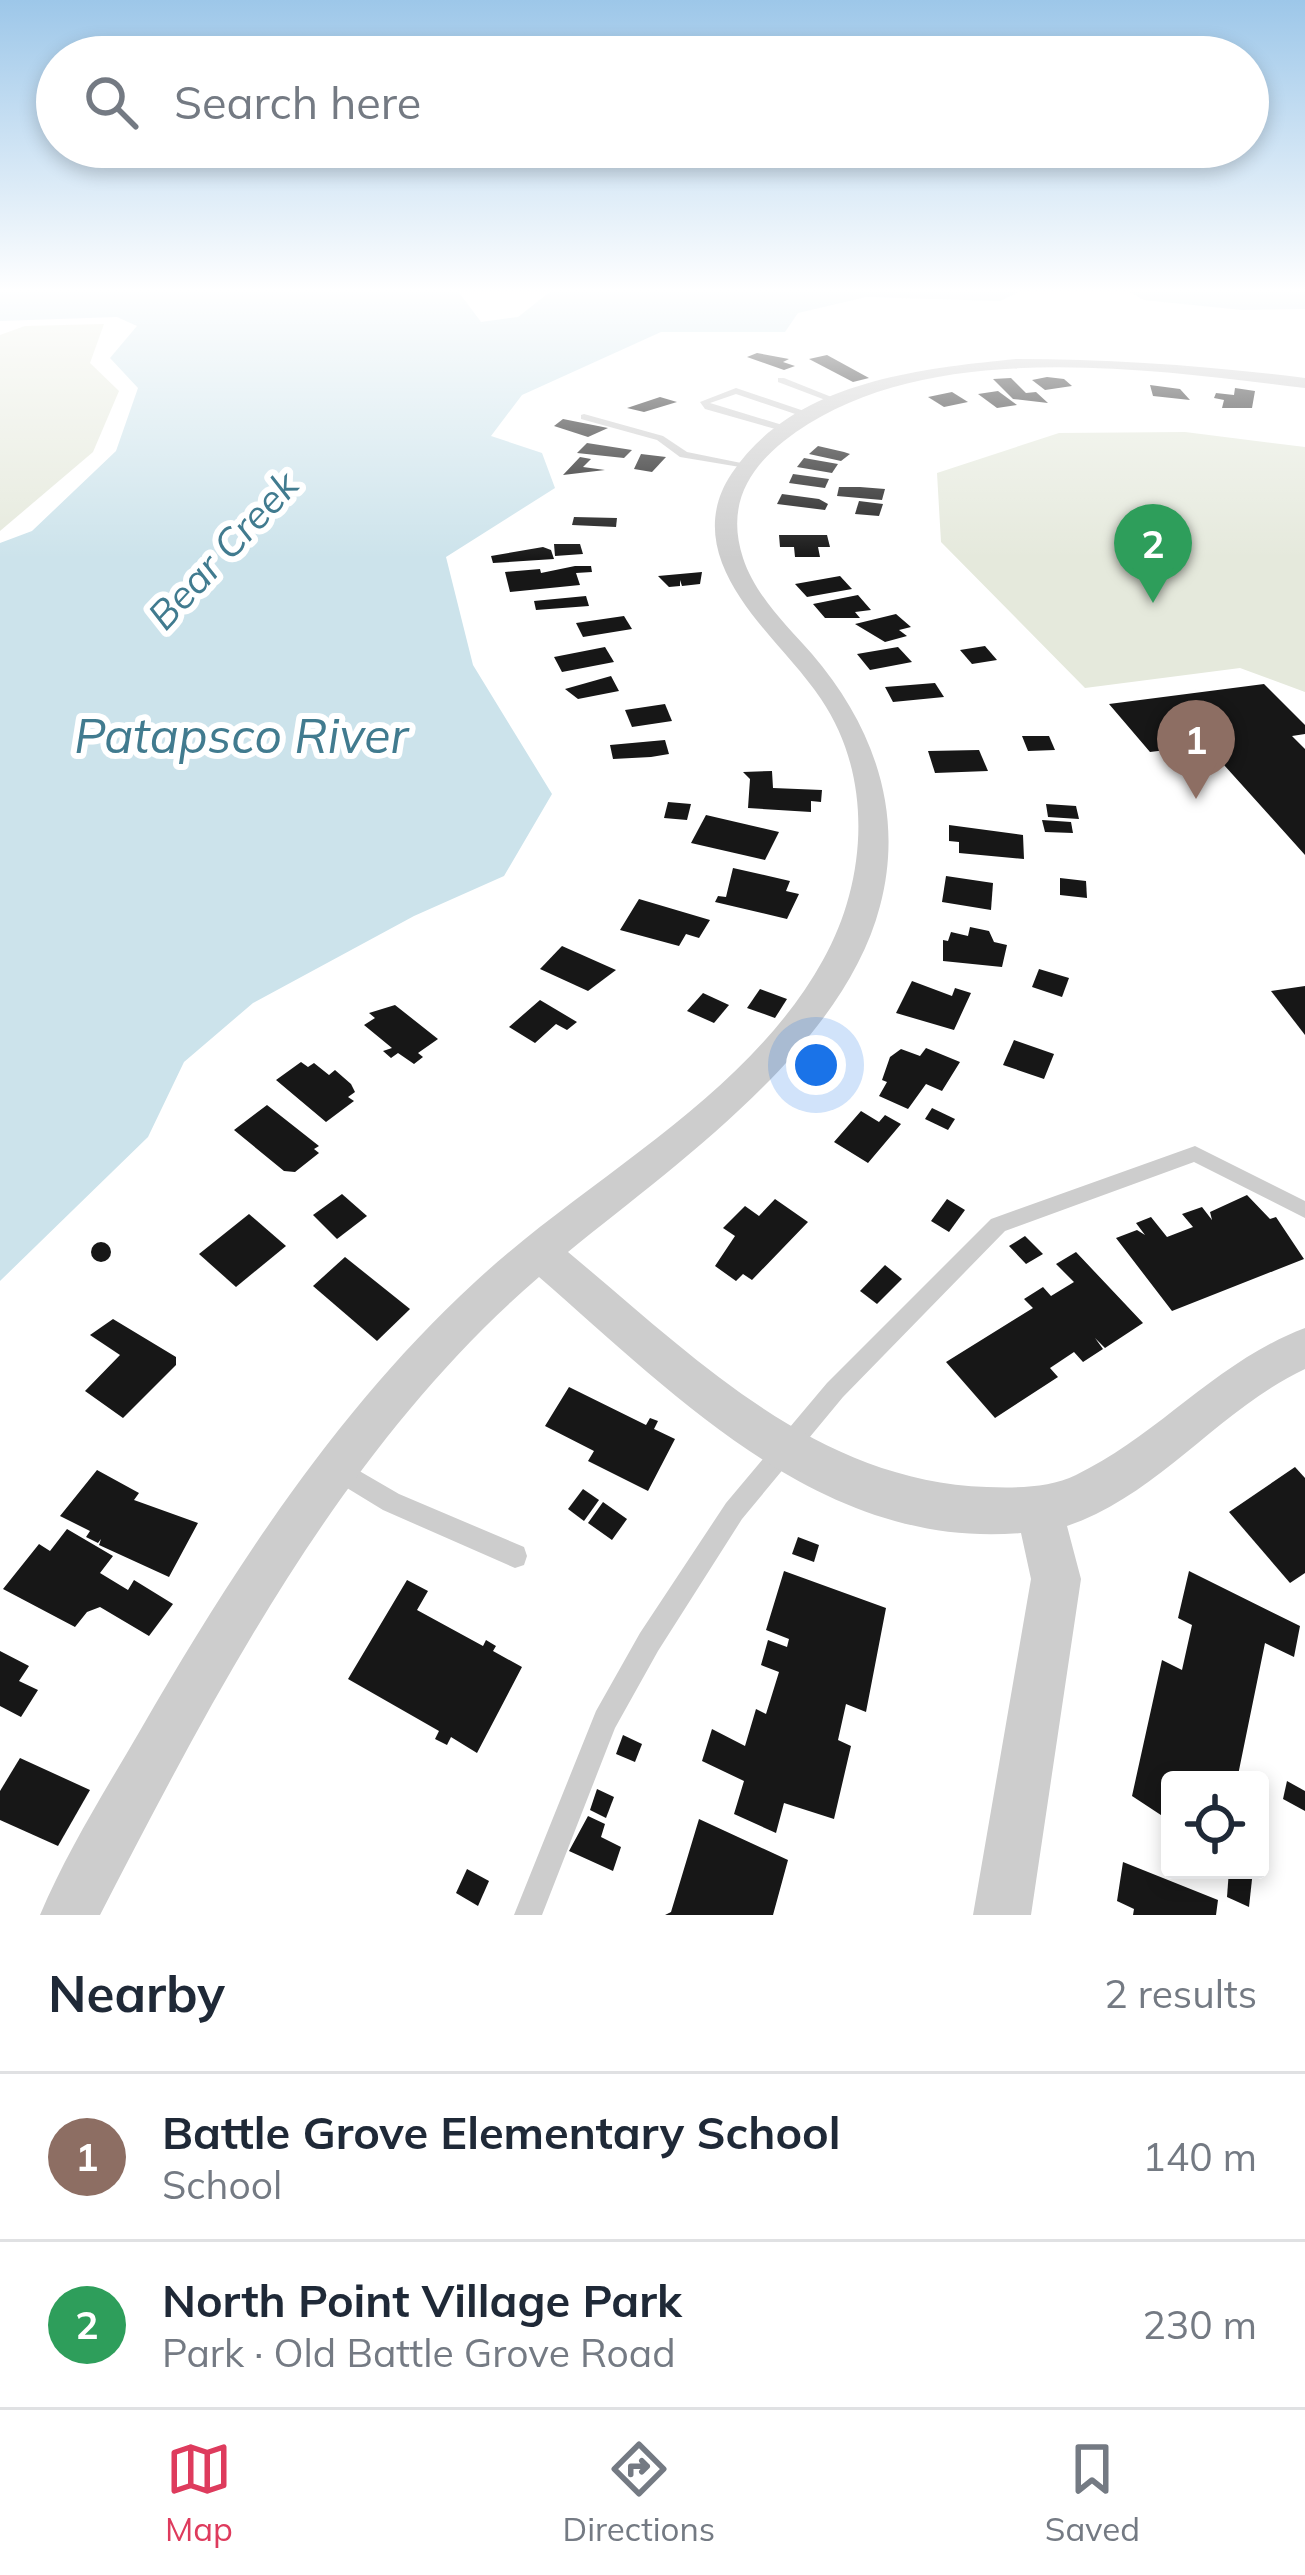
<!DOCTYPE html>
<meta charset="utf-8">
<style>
body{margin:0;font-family:Mulish,sans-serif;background:#f2f2f3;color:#1f2937}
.controls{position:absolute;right:36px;bottom:36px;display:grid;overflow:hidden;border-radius:12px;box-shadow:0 6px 18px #0003}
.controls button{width:108px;height:108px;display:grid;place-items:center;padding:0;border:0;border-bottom:3px solid #e0e1e3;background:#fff;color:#1f2937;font:60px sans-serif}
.you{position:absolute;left:816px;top:1065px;width:42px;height:42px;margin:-30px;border:9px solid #fff;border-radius:50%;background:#1a73e8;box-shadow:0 0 0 18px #1a73e833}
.badge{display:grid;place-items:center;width:78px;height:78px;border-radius:50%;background:#de3b5d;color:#fff;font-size:39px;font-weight:700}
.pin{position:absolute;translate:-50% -99px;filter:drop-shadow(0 3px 6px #0008)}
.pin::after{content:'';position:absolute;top:63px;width:42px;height:36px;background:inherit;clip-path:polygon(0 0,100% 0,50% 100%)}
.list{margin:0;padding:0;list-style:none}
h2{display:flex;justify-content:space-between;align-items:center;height:156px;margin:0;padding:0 48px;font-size:51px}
h2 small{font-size:39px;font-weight:400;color:#747a83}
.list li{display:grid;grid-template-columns:78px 1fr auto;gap:36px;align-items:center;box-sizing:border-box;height:168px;padding:0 48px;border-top:3px solid #e0e1e3}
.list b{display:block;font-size:45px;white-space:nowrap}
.list p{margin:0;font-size:39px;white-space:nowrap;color:#747a83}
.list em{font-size:39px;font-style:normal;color:#747a83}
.icon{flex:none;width:66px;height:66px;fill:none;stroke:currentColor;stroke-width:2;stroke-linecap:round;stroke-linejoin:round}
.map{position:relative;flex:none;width:1305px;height:1915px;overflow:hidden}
.search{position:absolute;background:#fff;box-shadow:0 6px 18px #0003;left:36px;right:36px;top:36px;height:132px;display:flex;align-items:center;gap:30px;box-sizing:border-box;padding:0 42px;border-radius:66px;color:#747a83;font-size:45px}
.sheet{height:492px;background:#fff}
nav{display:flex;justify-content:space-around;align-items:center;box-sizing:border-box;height:168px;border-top:3px solid #e0e1e3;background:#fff;font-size:33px;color:#747a83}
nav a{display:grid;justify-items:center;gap:6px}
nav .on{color:#de3b5d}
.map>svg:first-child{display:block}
.green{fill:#e5e9dc}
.water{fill:#cce3eb}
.building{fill:#171717}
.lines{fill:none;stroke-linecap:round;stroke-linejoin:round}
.service{fill:#cdcdcd;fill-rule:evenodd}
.minor{fill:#cdcdcd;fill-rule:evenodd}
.labels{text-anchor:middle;stroke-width:12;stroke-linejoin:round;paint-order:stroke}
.far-water-label{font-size:39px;font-style:italic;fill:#417b8f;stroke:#fff}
.water-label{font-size:48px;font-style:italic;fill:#417b8f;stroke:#fff}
</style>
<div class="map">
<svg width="1305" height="1915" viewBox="0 0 1305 1915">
<rect width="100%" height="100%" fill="#fff"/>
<!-- green -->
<g class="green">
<path d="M104,324l-14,39 29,28 -26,61 -93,79v-196l25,-9z"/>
<path d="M1185,432l120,15v245l-65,-24 -155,20 -144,-146 -4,-69 122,-40z"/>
</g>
<!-- water -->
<g class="water">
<path d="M0,291h458l23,31 37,-5 33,-26h470l-21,10 -134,-4 -68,16 -13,19h-124l-139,63 -31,41 51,17 13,35 -109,69 27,108 79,129 -48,82 -90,40 -161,87 -69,59 -36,75 -148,144v-738l32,-12 84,-80 22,-63 -28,-30 27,-32 -20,-9 -117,4z"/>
<path d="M1127,291h178v18l-63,1 -98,-10z"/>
</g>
<!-- building -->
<g class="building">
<path d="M757,353l32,6 -6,3 12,4 -11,4 -37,-13z"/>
<path d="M827,355l42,23 -16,4 -44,-23z"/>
<path d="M1047,377l17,2 8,7 -27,4 -13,-10z"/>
<path d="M1011,378l15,15 10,-1 12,11 -35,-4 -20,-20z"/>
<path d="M1150,385l30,4 10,11 -37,-4z"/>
<path d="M1235,388l20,3 -3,17h-30l2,-8 -10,-2 2,-5 18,2z"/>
<path d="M998,391l19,14 -20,3 -19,-14z"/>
<path d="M952,392l16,10 -24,5 -16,-10z"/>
<path d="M660,397l17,5 -33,10 -17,-4z"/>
<path d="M563,419l45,9 -20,9 -34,-11z"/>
<path d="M587,443l45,7 -8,8 -47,-5z"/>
<path d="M818,446l26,6 6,2 -9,7 -32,-7z"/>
<path d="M641,454l25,3 -14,15 -18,-3z"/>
<path d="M580,457l11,2 -8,8 22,3 -42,5z"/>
<path d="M804,458l34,6 -6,9 -35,-6z"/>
<path d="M793,474l36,5 -4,9 -36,-5z"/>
<path d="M839,487h21l25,2 -3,11 -45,-4z"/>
<path d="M782,494l37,5 9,5 -3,6 -48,-6z"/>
<path d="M859,501l24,3 -4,12 -24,-2z"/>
<path d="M574,517l43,1 -1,9 -44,-2z"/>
<path d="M779,535h48l3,12h-12l2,10h-25l-1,-10h-14z"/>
<path d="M554,544h26l3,10 -28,2z"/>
<path d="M543,547l8,3 3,9 -61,4 -2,-7z"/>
<path d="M575,566h16l1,6 -16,1 4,12 -70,7 -5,-20 35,-3 1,4z"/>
<path d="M702,572l-2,12 -18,2 -2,-6v6l-11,1 -11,-11z"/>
<path d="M840,576l12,13 -45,8 -12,-13z"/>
<path d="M858,595l13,15 -16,2 5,6h-35l-12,-14z"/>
<path d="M586,596l3,10 -53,4 -2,-9z"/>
<path d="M896,614l15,13 -12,3 8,6 -22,6 -30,-18z"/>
<path d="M624,616l8,13 -49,8 -7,-14z"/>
<path d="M985,646l12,14 -25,4 -12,-14z"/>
<path d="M605,647l9,15 -52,10 -8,-15z"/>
<path d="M898,647l14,15 -42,8 -13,-16z"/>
<path d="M611,676l8,15 -41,8 -13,-10z"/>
<path d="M935,683l9,14 -51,5 -8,-15z"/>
<path d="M1264,684l41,41v9l-13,2 13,13v106l-99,-110 -56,7 -41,-48z"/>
<path d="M665,704l7,17 -40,6 -7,-17z"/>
<path d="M1022,736h27l6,14 -27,1z"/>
<path d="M665,740l4,14 -18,3 -38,2 -3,-14z"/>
<path d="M979,750l9,21 -53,2 -7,-22z"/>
<path d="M772,771l1,17 49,2 -1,12 -10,-1v11l-63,-4 2,-29 -7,-7z"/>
<path d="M668,802l23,2 -4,16 -23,-2z"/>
<path d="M1046,804l30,2 3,13 -31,-2z"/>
<path d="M706,815l73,17 -14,28 -74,-17z"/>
<path d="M1042,820l29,2 2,11 -28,-1z"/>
<path d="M949,825l74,10 1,24 -65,-6v-11l-10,-1z"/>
<path d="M733,868l57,13 -4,10 13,3 -12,25 -72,-17 3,-6 8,1z"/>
<path d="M946,876l47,7 -2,27 -49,-8z"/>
<path d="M1060,878l26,3 1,17 -27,-3z"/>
<path d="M639,899l71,21 -11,18 -13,-4 -7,12 -59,-16z"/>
<path d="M970,927l19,4 5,11 13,3 -5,22 -59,-6v-21l5,1 3,-9 17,4z"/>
<path d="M562,946l54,24 -28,21 -48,-22z"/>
<path d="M1039,969l30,9 -7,19 -30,-10z"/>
<path d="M912,981l40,15 3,-8 16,5 -17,37 -58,-17z"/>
<path d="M1305,986v49l-34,-44z"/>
<path d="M760,989l27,10 -12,19 -28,-10z"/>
<path d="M703,993l26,12 -15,18 -27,-12z"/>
<path d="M540,1000l37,22 -10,8 -11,-6 -21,19 -26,-16z"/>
<path d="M395,1005l43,34 -20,14 5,4 -9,7 -16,-11 -7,5 -8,-7 9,-3 -28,-23 11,-7 -6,-5z"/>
<path d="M1014,1040l40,14 -10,25 -41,-14z"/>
<path d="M926,1048l34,14 -18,29 -16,-7 -18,25 -29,-13 8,-14 -5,-2 8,-23 11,-8 19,7z"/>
<path d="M301,1062l7,5 6,-4 15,12 6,-5 16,14 4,8 -7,5 6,4 -28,21 -50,-42z"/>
<path d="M267,1105l52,41 -5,3 5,4 -24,19 -11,-1 -50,-41z"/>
<path d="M932,1108l23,11 -7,11 -23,-11z"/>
<path d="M861,1111l18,11 6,-7 16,9 -33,39 -34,-21z"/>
<path d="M342,1194l25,22 -30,23 -24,-24z"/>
<path d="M1247,1195l23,24 6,-2 28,42 -132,52 -56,-73 21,-8 8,5 -9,-12 15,-6 16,20 26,-10 -11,-13 20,-7 10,13 -2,-8z"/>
<path d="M775,1199l33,23 -56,58 -9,-6 -7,7 -21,-15 20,-30 -12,-8 22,-22 14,10z"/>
<path d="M947,1199l18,11 -16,22 -18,-11z"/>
<path d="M249,1214l37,32 -50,41 -37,-33z"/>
<path d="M1025,1236l18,18 -17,10 -17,-18z"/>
<circle cx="101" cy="1252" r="10"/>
<path d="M1076,1252l67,71 -38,25 -10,-10 8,11 -20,13 -9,-10 -24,16 8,9 -63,41 -49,-56 87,-54 -9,-9 19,-12 8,9 23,-14 -18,-18z"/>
<path d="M345,1257l65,52 -33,32 -64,-55z"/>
<path d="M885,1265l17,14 -25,25 -17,-13z"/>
<path d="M113,1319l63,38v8l-53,53 -38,-27 35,-36 -30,-20z"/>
<path d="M569,1387l77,38 4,-7 8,3 -4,8 21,10 -27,52 -60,-30 6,-10 -49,-25z"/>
<path d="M1295,1467l10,11v95l-15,10 -61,-71z"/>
<path d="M97,1470l42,23 -5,7 64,23 -29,54 -70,-32 2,-6 -3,4 -12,-6 4,-6 -30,-15z"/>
<path d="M583,1489l16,11 -15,21 -16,-12z"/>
<path d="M603,1502l24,17 -15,21 -24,-17z"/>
<path d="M67,1529l46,27 -13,17 28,17 6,-10 39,24 -24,32 -49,-29 -13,5 -12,15 -72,-38 36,-45 11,7z"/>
<path d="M798,1537l21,8 -5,17 -22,-8z"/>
<path d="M784,1571l102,37 -20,104 -20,-8 -8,36 13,6 -17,73 -50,-16 -8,30 -42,-19 10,-33 -42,-20 10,-32 33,17 11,-37 10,5 13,-42 -18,-7 7,-25 19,7 2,-8 -23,-9z"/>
<path d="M1189,1571l111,55 -6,31 -29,-14 -28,137h-67v41l-38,-25 30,-136 20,10 10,-45 -14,-7z"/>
<path d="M407,1580l21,11 -11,19 66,36 3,-6 10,6 -3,5 29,16 -45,86 -26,-16 -4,8 -12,-6 4,-8 -91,-52z"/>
<path d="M0,1651l29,15 -10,15 19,9 -17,27 -21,-11z"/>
<path d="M623,1735l19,9 -7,18 -19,-8z"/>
<path d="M20,1758l70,32 -32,56 -58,-26v-29z"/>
<path d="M1287,1781l18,10v20l-22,-12z"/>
<path d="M597,1789l17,8 -8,21 -16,-8z"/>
<path d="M588,1816l17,8 -4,13 20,10 -8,24 -44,-20z"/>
<path d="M699,1819l89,41 -15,55h-108l6,-3z"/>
<path d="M1123,1862l95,38 -2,15h-83l1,-6 -17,-8z"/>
<path d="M467,1869l22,12 -11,25 -22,-13z"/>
<path d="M1229,1870h24l-4,37 -22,-10z"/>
</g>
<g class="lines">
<!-- service -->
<g class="service">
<path d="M778,378h6l60,24 -8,2 -58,-22z"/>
<path d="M736,388l77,26 2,2 -8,2 -71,-24 -26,9 79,24v4l-3,1 -81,-23 -5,-7z"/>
<path d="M584,414l79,22 24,16 64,13 -5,3 -66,-11 -23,-17 -76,-21v-4z"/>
<path d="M1195,1146l110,55v17l-111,-56 -189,69 -162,166 -101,122 -84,132 -43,77 -73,187h-28l82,-204 44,-78 86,-130 101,-120 164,-164z"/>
<path d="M337,1458l62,36 125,53 3,9 -3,9 -9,3 -132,-58 -54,-33 -4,-8 4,-8z"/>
</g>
<!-- minor -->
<path class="minor" d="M1016,359c97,0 193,7 289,19v10c-159,-19 -386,-53 -521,53 -39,31 -57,68 -41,117 12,37 44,68 69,96 61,71 93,158 68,252 -37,142 -204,258 -312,346 125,104 247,229 419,235 28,1 63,1 89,-12 83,-40 141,-114 229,-147v41c-87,41 -145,125 -238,157l14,53 -50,336h-58l58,-336 -10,-46c-198,17 -345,-137 -482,-256 -197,170 -321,410 -439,638h-60c27,-64 66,-126 101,-186 94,-162 196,-320 334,-447 113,-105 271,-183 348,-322 44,-78 51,-183 -2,-261 -31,-46 -79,-84 -99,-136 -12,-32 -9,-62 10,-90 61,-91 185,-104 284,-114z"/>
</g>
<!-- sky -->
<linearGradient id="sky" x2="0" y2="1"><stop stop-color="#9dc7e9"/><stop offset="0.52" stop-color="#fff"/><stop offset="1" stop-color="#fff" stop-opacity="0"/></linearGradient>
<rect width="1305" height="559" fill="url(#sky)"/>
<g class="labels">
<!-- far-water labels -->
<g class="far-water-label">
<text transform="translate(223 550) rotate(-47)" y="14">Bear Creek</text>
</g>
<!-- water labels -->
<g class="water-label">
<text x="241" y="753">Patapsco River</text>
</g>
</g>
</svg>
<div class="controls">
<button><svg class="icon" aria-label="locate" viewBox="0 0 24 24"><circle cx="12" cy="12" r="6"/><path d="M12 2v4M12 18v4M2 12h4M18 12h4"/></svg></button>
</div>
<div class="you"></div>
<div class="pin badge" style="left:1196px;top:799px;background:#8d6e63">1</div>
<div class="pin badge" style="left:1153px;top:603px;background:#2e9e5b">2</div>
<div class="search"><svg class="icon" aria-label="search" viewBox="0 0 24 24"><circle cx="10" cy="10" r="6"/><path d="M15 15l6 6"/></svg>Search here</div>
</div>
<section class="sheet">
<h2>Nearby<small>2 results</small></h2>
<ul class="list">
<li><span class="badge" style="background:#8d6e63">1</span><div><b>Battle Grove Elementary School</b><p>School</p></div><em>140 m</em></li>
<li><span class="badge" style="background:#2e9e5b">2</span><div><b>North Point Village Park</b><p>Park · Old Battle Grove Road</p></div><em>230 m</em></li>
</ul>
</section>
<nav>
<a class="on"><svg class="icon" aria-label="map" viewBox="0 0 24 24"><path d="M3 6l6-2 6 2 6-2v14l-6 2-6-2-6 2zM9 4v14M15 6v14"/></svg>Map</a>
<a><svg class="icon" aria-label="directions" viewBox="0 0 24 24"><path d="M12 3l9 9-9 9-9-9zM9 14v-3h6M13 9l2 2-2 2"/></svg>Directions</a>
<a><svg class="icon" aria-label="saved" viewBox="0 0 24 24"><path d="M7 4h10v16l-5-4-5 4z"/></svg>Saved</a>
</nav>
